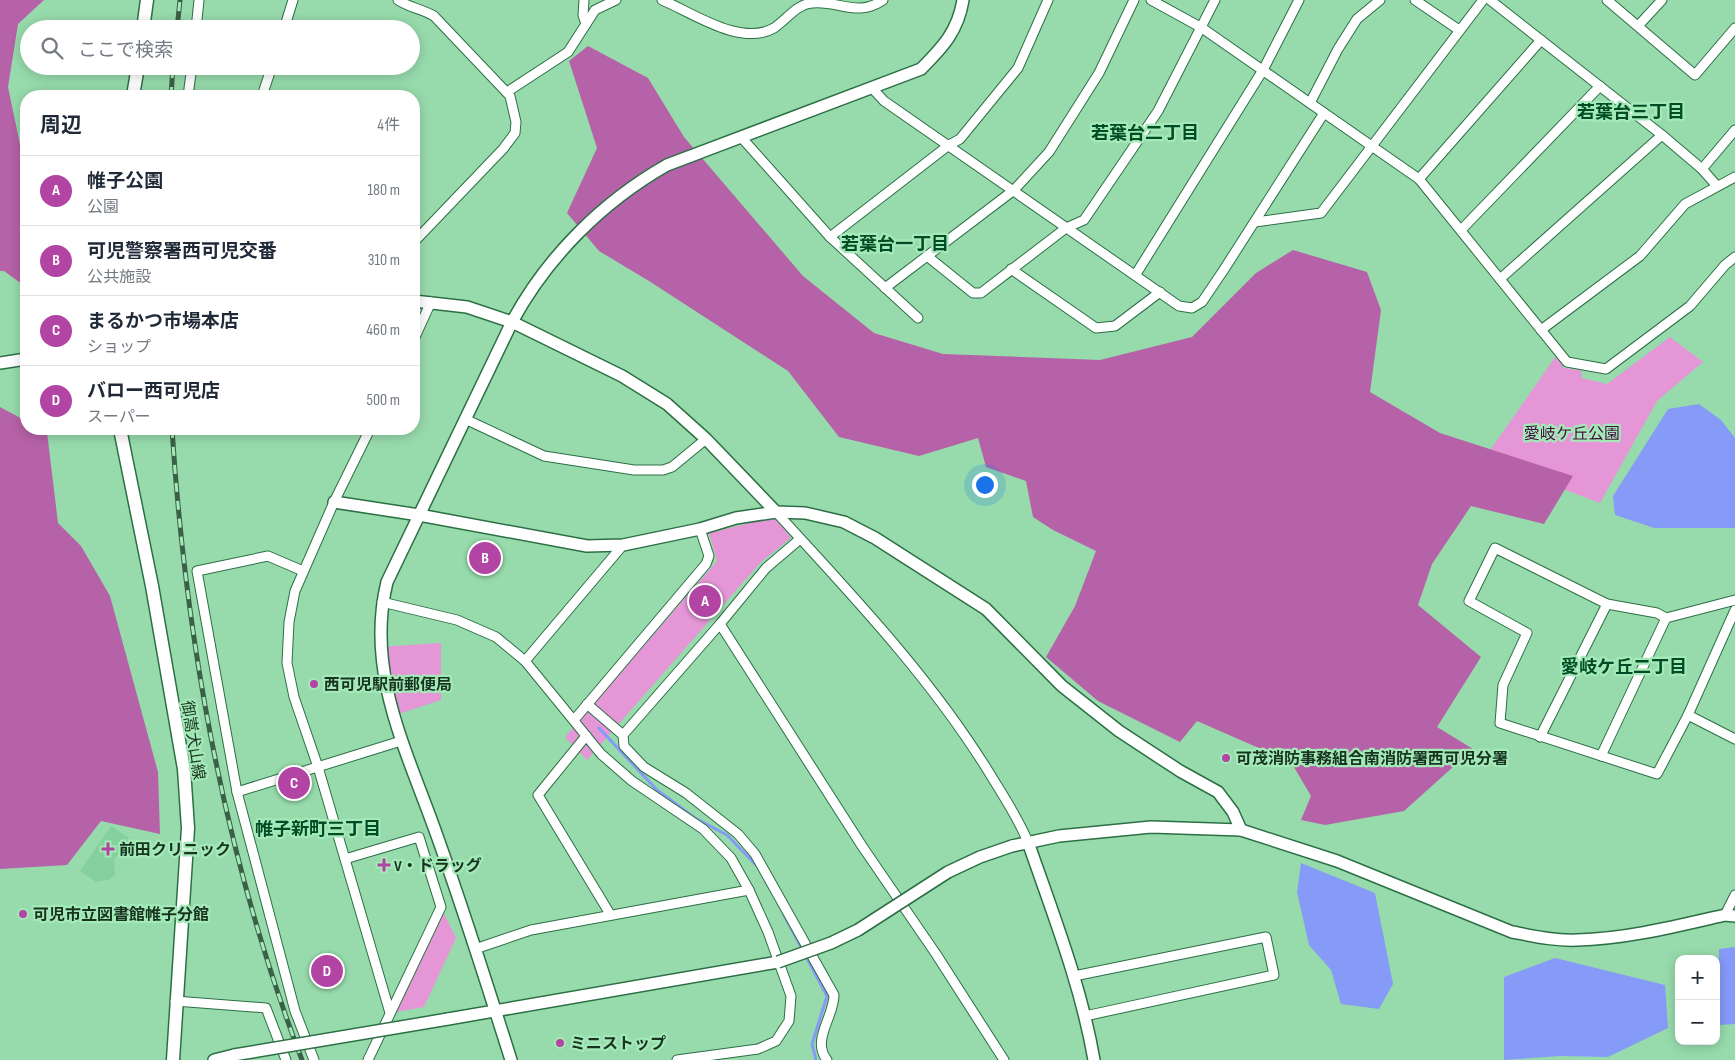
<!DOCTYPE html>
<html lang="ja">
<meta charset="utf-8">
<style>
body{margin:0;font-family:"Sofia Sans Condensed","Noto Sans JP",sans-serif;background:#f6f6f7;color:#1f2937}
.controls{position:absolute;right:15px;bottom:15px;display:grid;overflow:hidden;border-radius:10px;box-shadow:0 2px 12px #0003}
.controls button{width:45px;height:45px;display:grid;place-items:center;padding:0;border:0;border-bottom:1px solid #e0e1e3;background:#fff;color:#1f2937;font:25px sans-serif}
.you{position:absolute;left:984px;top:484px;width:18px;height:18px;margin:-12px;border:4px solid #fff;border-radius:50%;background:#1a73e8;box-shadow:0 0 0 8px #1a73e833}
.badge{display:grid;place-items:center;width:32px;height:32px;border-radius:50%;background:#b245a3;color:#fff;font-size:16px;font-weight:700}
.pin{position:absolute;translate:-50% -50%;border:2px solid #fff;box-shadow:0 1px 5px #0006}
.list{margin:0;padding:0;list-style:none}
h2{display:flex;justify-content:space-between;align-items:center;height:65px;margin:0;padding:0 20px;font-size:21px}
h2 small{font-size:16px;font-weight:400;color:#747a83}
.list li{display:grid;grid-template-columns:32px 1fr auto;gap:15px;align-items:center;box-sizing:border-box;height:70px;padding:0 20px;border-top:1px solid #e0e1e3}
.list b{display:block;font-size:19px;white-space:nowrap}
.list p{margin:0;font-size:16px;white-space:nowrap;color:#747a83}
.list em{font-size:16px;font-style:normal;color:#747a83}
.icon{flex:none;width:28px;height:28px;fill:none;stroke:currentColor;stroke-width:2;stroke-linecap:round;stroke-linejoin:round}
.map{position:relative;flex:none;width:1735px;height:1060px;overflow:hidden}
.search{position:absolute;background:#fff;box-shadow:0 2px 12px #0003;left:20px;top:20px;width:400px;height:55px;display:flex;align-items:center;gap:12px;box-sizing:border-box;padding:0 18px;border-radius:28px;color:#747a83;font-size:19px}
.panel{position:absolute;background:#fff;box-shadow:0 2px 12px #0003;left:20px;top:90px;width:400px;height:345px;border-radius:20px}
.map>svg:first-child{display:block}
.built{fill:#85d19d}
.green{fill:#e596d7}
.forest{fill:#b662a8}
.water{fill:#869af8}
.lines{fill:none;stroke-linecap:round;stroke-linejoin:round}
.stream{stroke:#869af8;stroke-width:3}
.minor-casing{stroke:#2c6f45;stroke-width:11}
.tertiary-casing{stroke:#2c6f45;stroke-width:14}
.secondary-casing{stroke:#2c6f45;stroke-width:15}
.minor{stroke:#fff;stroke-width:9}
.tertiary{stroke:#fff;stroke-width:11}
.secondary{stroke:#fff;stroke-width:12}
.rail-casing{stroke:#3a6147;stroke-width:5}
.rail{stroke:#a4e9b8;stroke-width:3;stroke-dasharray:9;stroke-linecap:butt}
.tertiary-bridge-casing{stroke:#2c6f45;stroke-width:14;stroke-linecap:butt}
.tertiary-bridge{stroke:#fff;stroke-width:11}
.poi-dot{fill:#b245a3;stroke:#a4e9b8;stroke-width:2}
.labels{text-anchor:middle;stroke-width:4.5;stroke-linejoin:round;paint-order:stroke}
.park-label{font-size:16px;fill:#450f3e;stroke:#a4e9b8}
.poi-label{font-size:16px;font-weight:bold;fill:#183421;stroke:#a4e9b8;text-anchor:start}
.street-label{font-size:16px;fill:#183421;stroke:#a4e9b8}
.neighbourhood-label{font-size:18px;font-weight:bold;fill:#004d25;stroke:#a4e9b8}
</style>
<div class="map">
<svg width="1735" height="1060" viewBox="0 0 1735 1060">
<rect width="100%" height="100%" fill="#97dbac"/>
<!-- built -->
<path class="built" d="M111,826l18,12 -15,22 1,15 -6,5 -13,2 -16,-11z"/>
<!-- green -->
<g class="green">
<path d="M1670,337l33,25 -46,39 -57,102 -116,-44 72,-103 8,12 17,2 1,8 25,6z"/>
<path d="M766,519h11l14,19 -30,24 -174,198 -22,-23 152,-176 -8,-28z"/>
<path d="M441,643v57l-46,15 -15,-68z"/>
<path d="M441,907l15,31 -32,69 -34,6z"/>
</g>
<!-- forest -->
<g class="forest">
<path d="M0,0h44l-26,24 -10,63 18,86v114l-22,-16h-4z"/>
<path d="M588,46l60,32 36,59 119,139 71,57 69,21 157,6 92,-23 64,-64 37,-23 74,22 14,38 -11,82 70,41 133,43 -29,48 -73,-18 -39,58 -14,41 63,52 -44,70 36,22 -69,62 -79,14 -24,-5 10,-24 -20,-34 -94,-41 -17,21 -82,-41 -52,-44 29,-51 21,-55 -43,-21 -20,-13 -7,-36 -40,-14 -8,-29 -59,18 -80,-19 -51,-66 -139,-90 -50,-30 -32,-38 30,-65 -28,-87z"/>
<path d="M0,407l26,14v8h15l6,3 11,91 23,23 29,50 48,176 2,62 -59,-13 -34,44 -67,4z"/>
</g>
<!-- water -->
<g class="water">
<path d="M1699,404l22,16 14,18v90h-81l-39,-13 -2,-19 55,-87z"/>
<path d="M1301,863l74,30 18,91 -14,25 -38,-5 -10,-34 -22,-25 -12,-53z"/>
<path d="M1735,947v77l-16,1v-76z"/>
<path d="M1555,958l110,27 3,43 -60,29 -48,-1 -56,4v-83z"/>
</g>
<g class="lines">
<!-- stream -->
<g class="stream">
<path d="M599,728l58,62 38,28 32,17 30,31"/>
<path d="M784,915l43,81 -15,48 4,16"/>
</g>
<!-- minor casing -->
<g class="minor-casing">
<g id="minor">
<path d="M398,0c12,8 24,9 36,16l76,80 6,26 -1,11 -12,16 -89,93"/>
<path d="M584,0l-1,15 3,9"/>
<path d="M662,0c31,13 79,47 112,28 12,-8 23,-24 38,-25 27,-3 45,15 71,-3"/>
<path d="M1151,0l51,28 217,151 148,183 39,7 84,-63 35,-41 10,-8"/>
<path d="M1415,0l44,30"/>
<path d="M1490,0l172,135 40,34 15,17"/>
<path d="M1607,0l88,75 40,-47"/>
<path d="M1638,26l24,-26"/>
<path d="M196,29l3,-29"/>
<path d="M284,29l9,-29"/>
<path d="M872,88l12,13 295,205 13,2 10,-6 21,-31 101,-158"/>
<path d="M507,92l61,-40 27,-42 21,-10"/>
<path d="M188,96l4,-30"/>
<path d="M262,96l10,-30"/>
<path d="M1310,103l28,-54 19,-30 23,-19"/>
<path d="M741,137l89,100 88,81"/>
<path d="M1702,169l33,-39"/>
<path d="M1419,179l122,-139"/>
<path d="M1255,222l66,-9 162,-213"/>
<path d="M1461,230l139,-144"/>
<path d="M830,237l119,-92 11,-6 58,-71 30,-68"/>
<path d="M927,256l46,37h8l85,-65 18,-8 74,-109 57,-111"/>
<path d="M1011,269l85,59 19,-2 45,-34"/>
<path d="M1136,274l127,-204 36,-70"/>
<path d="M1500,279l162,-144"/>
<path d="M885,288l129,-98 35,-38 50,-79 35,-73"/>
<path d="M1541,330l99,-74 45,-52 50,-27"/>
<path d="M414,339l17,-37"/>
<path d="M465,419l79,37 90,14h29l9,-3 34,-28"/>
<path d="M370,429l-36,73 -39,89 -6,31 -2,41 7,34 24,70 72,246"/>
<path d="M776,512c77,84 158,169 217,267 13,21 26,41 35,63"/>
<path d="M303,571l-35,-15 -71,15 40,221 58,219 19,49"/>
<path d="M1735,600l-69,18 -9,-5 -50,-9 -112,-56 -26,53 58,32 -24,52 -3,38 157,51 31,-59 47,-105"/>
<path d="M382,602l75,18 39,17 29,24 76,93 31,27 71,48 28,29 18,32 19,42 23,64 -2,25 -13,20 -18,8 -81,11"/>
<path d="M720,624l46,-56 34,-29"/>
<path d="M525,661l98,-116"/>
<path d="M587,704l36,31"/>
<path d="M1688,715l47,24"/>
<path d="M574,720l132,-156 3,-8 -9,-27"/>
<path d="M586,736l-48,59 72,119"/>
<path d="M1540,737l67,-133"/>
<path d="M1601,756l65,-138"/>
<path d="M237,792l164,-51"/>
<path d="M345,859l74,-22 22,70 -73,153"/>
<path d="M1725,915l10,-20"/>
<path d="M475,949l56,-19 218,-40"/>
<path d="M1074,976l192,-39 8,38 -189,41"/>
<path d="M175,1001l91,7 20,52"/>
<path d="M827,1060c-16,-20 7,-43 7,-65l-79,-141 -17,-20 -52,-41 -42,-26 -20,-21 -1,-11 97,-111 142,222 74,108 68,106"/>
</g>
</g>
<!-- tertiary casing -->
<g class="tertiary-casing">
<g id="tertiary">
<path d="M414,301l53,6 45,15 110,54 45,28 39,35 70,73"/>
<path d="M0,363l26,-4"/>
<path d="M334,502l85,13 168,31 36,-1 77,-16 36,-11 40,-6 29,1 39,9 31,16 111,71 76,77 57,45 61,40 38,21 15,20 8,18"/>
<path d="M1028,842c25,72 53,143 66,218"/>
<path d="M1012,846l47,-10 92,-9 90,3 96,31 175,71c21,4 43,9 65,8 49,-1 100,-14 148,-25l10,1"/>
<path d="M448,1019l330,-57"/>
<path d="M214,1060l20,-5"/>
<path d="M511,1060c-24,-76 -48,-152 -75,-227 -29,-82 -71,-161 -49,-251l125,-260c35,-65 90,-120 155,-157l254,-96c22,-22 37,-38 42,-69"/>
</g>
</g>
<!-- secondary casing -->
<g class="secondary-casing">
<g id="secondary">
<path d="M143,29l4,-29"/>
<path d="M133,96l5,-30"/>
<path d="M120,429l32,157 32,183 4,59 -15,232"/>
</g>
</g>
<!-- minor -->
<use href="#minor" class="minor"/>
<!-- tertiary -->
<use href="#tertiary" class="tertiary"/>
<!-- secondary -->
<use href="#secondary" class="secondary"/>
<!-- rail casing -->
<g class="rail-casing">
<g id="rail">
<path d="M177,29l3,-29"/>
<path d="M171,96l2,-30"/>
<path d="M172,429c14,214 53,430 130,631"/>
</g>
</g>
<!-- rail -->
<use href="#rail" class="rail"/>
<!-- tertiary-bridge casing -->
<g class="tertiary-bridge-casing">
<g id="tertiary-bridge">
<path d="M778,962l53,-19 27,-13 90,-58 32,-15 32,-11"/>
<path d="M234,1055l214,-36"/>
</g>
</g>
<!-- tertiary-bridge -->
<use href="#tertiary-bridge" class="tertiary-bridge"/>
</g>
<!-- markers -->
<g class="poi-dot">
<circle cx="314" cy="684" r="5"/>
<circle cx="1226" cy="758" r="5"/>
<path d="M105.5 841.5h5v5h5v5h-5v5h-5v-5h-5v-5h5z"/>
<path d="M381.5 857.5h5v5h5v5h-5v5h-5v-5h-5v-5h5z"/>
<circle cx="23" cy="914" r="5"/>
<circle cx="560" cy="1043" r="5"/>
</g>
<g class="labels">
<!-- park labels -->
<g class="park-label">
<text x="1572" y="439">愛岐ケ丘公園</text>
</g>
<!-- poi labels -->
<g class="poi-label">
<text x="324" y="690">西可児駅前郵便局</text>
<text x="1236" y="764">可茂消防事務組合南消防署西可児分署</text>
<text x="119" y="855">前田クリニック</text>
<text x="394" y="871">V・ドラッグ</text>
<text x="33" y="920">可児市立図書館帷子分館</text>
<text x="570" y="1049">ミニストップ</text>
</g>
<!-- street labels -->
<g class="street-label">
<text transform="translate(194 740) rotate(81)" y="6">御嵩犬山線</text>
</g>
<!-- neighbourhood labels -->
<g class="neighbourhood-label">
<text x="1631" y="118">若葉台三丁目</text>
<text x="1145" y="139">若葉台二丁目</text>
<text x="895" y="250">若葉台一丁目</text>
<text x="1624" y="673">愛岐ケ丘二丁目</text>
<text x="318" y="835">帷子新町三丁目</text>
</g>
</g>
</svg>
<div class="controls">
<button>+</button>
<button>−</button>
</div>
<div class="you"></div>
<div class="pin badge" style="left:705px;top:601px">A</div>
<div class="pin badge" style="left:485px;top:558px">B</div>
<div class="pin badge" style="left:294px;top:783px">C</div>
<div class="pin badge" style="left:327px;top:971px">D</div>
<div class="search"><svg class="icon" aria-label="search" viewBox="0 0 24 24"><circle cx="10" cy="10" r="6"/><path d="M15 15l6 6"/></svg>ここで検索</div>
<section class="panel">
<h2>周辺<small>4件</small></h2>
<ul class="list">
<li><span class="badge">A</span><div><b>帷子公園</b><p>公園</p></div><em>180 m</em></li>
<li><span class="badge">B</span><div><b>可児警察署西可児交番</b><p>公共施設</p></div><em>310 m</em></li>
<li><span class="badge">C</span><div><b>まるかつ市場本店</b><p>ショップ</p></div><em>460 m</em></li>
<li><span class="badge">D</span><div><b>バロー西可児店</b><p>スーパー</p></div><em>500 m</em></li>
</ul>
</section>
</div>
